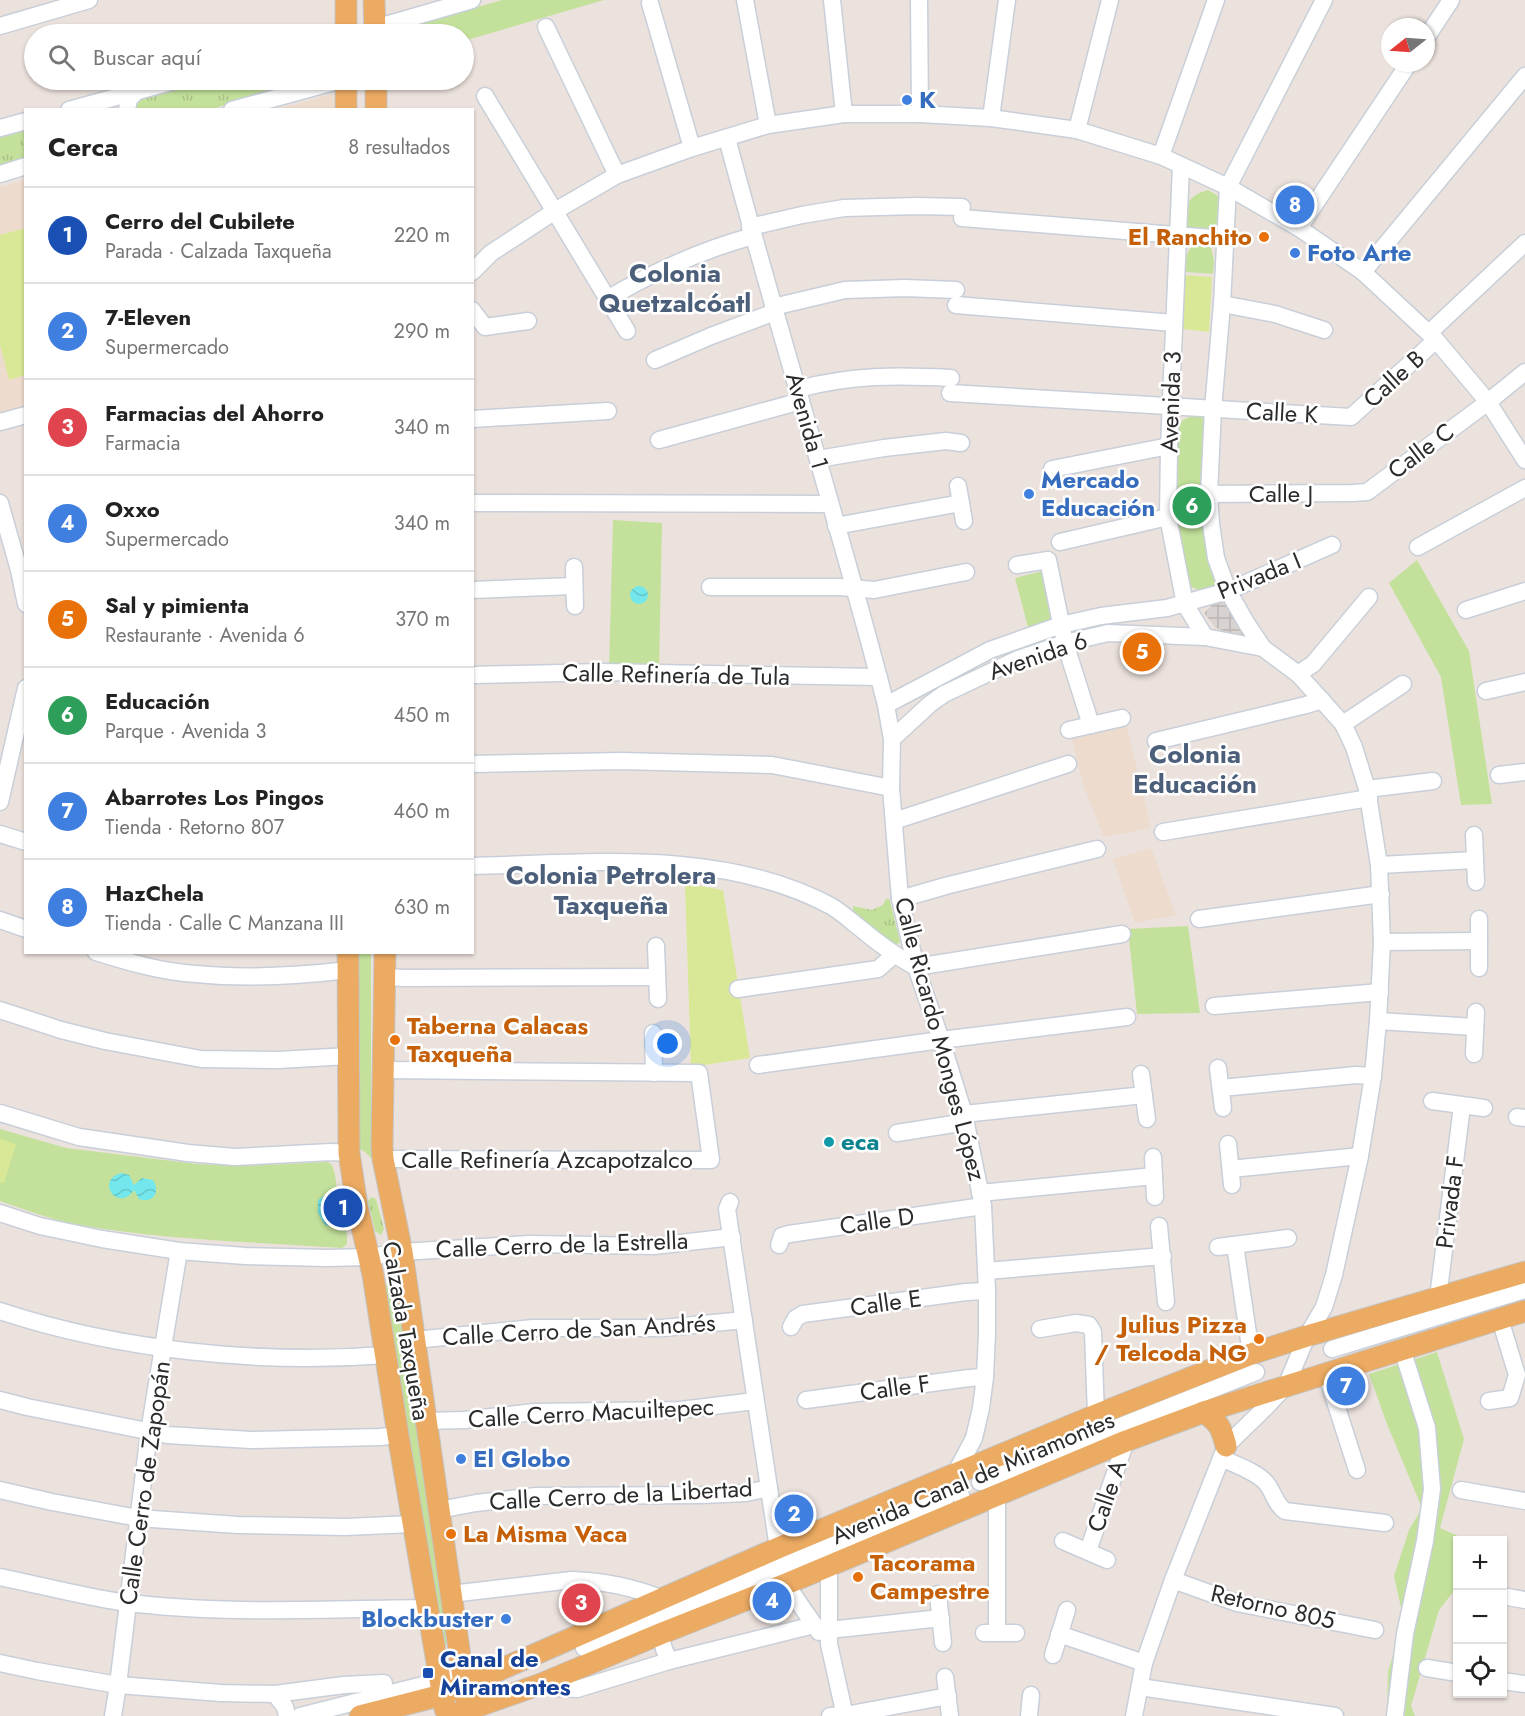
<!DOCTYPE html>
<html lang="es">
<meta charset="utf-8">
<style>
body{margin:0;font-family:Jost,sans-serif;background:#f2f2f2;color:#222}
.controls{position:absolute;right:18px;bottom:18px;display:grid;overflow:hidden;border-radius:0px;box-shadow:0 2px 4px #0004}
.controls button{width:54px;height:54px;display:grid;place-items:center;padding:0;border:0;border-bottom:2px solid #e0e0e0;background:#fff;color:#222;font:30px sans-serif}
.compass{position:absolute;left:1381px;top:18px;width:54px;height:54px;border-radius:50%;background:#fff;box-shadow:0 2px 4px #0004;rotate:253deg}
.you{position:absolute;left:668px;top:1044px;width:21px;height:21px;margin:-15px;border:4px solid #fff;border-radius:50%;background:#1a73e8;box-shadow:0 0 0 9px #1a73e833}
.badge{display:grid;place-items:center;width:39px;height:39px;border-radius:50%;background:#0f766e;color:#fff;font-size:20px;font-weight:700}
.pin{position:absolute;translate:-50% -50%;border:3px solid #fff;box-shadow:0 2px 6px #0006}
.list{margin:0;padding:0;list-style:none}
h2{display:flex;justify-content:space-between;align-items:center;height:78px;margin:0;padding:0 24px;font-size:26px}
h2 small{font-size:20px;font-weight:400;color:#767676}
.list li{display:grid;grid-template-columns:39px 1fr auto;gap:18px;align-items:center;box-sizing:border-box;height:96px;padding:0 24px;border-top:2px solid #e0e0e0}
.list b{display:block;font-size:22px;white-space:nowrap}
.list p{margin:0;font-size:20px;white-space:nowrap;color:#767676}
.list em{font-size:20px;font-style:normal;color:#767676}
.icon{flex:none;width:33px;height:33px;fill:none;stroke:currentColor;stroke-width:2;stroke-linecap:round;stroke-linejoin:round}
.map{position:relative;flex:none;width:1525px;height:1716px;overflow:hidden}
.search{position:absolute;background:#fff;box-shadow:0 2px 4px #0004;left:24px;top:24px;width:450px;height:66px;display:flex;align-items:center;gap:15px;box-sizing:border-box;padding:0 21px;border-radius:33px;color:#767676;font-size:22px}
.panel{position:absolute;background:#fff;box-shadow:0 2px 4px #0004;left:24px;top:108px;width:450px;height:846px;border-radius:0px}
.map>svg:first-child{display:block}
.education{fill:#eddbcd}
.grass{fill:url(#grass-tufts)}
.park{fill:#c3e19b}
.pitch{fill:#d9e897}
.plaza{fill:url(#plaza-grid)}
.water{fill:url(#water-waves)}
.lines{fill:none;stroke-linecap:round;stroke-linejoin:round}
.minor-casing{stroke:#c8cfd8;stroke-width:19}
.major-casing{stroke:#c4c4c4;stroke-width:23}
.minor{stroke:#fff;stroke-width:16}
.major{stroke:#ecab62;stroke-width:21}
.shop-dot{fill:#3f7fe0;stroke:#fff;stroke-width:2}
.food-dot{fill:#e8710a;stroke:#fff;stroke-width:2}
.culture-dot{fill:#0f9aa8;stroke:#fff;stroke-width:2}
.transit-dot{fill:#1a4fb4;stroke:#fff;stroke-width:2}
.labels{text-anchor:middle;stroke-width:5;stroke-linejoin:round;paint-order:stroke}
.shop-label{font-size:24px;font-weight:bold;fill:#366cbe;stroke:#fff;text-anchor:start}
.food-label{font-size:24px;font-weight:bold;fill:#c56008;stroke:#fff;text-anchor:start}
.street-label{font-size:24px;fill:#2b2b2b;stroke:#fff}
.culture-label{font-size:24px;font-weight:bold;fill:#0d838f;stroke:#fff;text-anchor:start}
.transit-label{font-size:24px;font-weight:bold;fill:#164399;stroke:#fff;text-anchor:start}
.neighbourhood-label{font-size:26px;font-weight:bold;fill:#4c5f7a;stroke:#fff}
</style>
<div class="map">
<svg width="1525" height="1716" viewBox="0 0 1525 1716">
<defs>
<pattern id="grass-tufts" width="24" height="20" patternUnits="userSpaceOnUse" patternTransform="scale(1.5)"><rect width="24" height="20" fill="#c3e19b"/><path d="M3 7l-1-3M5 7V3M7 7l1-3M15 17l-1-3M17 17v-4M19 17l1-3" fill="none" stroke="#a8c186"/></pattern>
<pattern id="plaza-grid" width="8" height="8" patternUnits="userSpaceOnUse" patternTransform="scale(1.5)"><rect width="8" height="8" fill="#d8d3d0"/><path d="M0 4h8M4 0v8" fill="none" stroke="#bab5b3"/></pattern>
<pattern id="water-waves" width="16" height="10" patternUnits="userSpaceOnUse" patternTransform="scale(1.5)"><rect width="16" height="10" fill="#73e7eb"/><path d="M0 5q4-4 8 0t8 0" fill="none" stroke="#64c6ca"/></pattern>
</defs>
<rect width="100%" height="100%" fill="#ece2dd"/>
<!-- education -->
<g class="education">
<path d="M333,94l1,15h-56z"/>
<path d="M25,180v231l-25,7v-231z"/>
<path d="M1126,724l25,104 -47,9 -20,-50 -13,-51z"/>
<path d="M1151,848l25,67 -41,8 -22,-64z"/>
</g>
<!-- grass -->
<g class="grass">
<path d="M208,80h89l-7,8 -79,21 -74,1v-7l7,-6z"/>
<path d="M25,131v28l-25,7v-28z"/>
<path d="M888,898l2,3 10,41 -6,4 -41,-32v-8l19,4 11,-5 2,-5z"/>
<path d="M371,1197l5,2 8,30 -3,6 -6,-4 -7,-30z"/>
</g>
<!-- park -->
<g class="park">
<path d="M502,0h102l-140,41v-7h-55v-7z"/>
<path d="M1208,190l10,6c3,10 5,33 -9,37 -5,1 -14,-2 -20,-3 -7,-21 -3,-34 19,-40z"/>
<path d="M1197,243l14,4 3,14 -1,13 -27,-2c0,-13 -1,-22 11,-29z"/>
<path d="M1194,415l9,2 4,10 13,155c-11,10 -17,11 -30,4l-14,-67 -1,-93 8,-6z"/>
<path d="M613,520l49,3 -3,148 -50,-2z"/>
<path d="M1417,560l52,91 23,153 -31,1 -20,-128 -52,-94z"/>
<path d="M1043,571l12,53 -26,7 -14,-53z"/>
<path d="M1188,926l12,87 -63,1 -9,-85z"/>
<path d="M356,953h15v157l3,51 -9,-9 -9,-5z"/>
<path d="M0,1129l66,19 131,16 44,2 87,-4 4,3 3,9 2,18 10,44v8l-5,4c-87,-6 -177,-8 -263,-23 -27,-5 -53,-15 -79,-24z"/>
<path d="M395,1283l55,359 -13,8 -56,-365z"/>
<path d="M1437,1352l27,87 -24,89 27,12h-9l-1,47 -18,23 -28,96 4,10h-28l1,-45 16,-50 -10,-45 15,-46 13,-22 -35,-84 -18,-50z"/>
</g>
<!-- pitch -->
<g class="pitch">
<path d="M25,228v147l-16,5 -9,-35v-110z"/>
<path d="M1185,275l27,2 -3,55 -26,-3z"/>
<path d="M685,886h16l22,4 27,168 -59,9z"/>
<path d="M0,1139l16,5 -12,39 -4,-1z"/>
</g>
<!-- plaza -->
<path class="plaza" d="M1217,600l13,3 17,37 -31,-12 -12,-15z"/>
<!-- water -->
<g class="water">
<circle cx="639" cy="595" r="9"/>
<path d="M122,1173l7,2 5,10 8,-7 11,2c8,12 0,24 -14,19l-5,-9c-16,24 -40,-11 -12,-17z"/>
<path d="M331,1191l7,37 -13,-3 -7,-12v-13z"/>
</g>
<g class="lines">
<!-- minor casing -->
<g class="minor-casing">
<g id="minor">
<path d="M745,0l23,125"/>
<path d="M832,0l12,114"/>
<path d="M919,0l1,114"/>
<path d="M650,3l42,145"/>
<path d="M0,26l89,-26"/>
<path d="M546,27l71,148"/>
<path d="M375,28l97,-28"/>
<path d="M1426,38l25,-38"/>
<path d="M485,96l142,235"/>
<path d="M69,110l109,-30"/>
<path d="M127,110l2,-11 8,-8"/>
<path d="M232,110l109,-30"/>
<path d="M991,118l16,-118"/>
<path d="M0,128l26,-7"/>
<path d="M1077,130l33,-130"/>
<path d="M727,138c50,190 110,377 159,567l6,34 -1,49 9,111 16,68 25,73 23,74 19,92 4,85v43l-2,43 -4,31 -7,30 -19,36 10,36"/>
<path d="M1161,156l55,-156"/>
<path d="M1181,166l-12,280 -1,71 17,87 20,33"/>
<path d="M0,174l26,-8"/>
<path d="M962,218l263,21"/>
<path d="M750,227l52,-12 42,-7 73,-2 45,1"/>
<path d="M1299,228l110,-165"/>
<path d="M472,272l19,-19 64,-42 62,-36 75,-27 76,-23 76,-11h76l71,4 86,12 84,26 67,31 71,41 64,44 73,68 52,62 37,58"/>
<path d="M1363,272l162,-196"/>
<path d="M609,298c46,-27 93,-48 144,-62"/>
<path d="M1222,304l53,10 49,16"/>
<path d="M956,305l218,18"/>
<path d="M773,307l72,-17 60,-2 51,2"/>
<path d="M472,310l13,17 43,-6"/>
<path d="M1429,333l96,-90"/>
<path d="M655,360l56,-24 64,-24"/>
<path d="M798,389c54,-14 98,-14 153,-11"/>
<path d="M950,393l401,24 85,-77"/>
<path d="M472,419l136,-8"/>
<path d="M0,422l26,-7"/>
<path d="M659,440l142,-39"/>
<path d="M818,459l66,-11 62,-7 15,2"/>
<path d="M1052,469l117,-23"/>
<path d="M958,486l6,35"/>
<path d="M1209,494l143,-1 15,-1 121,-90 37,-30"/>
<path d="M0,503l19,67 7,34"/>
<path d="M472,503l358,1"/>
<path d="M836,526l125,-23"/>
<path d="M1060,542l108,-25"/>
<path d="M1418,547l107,-59"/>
<path d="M1017,565l31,-5 17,83 26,82"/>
<path d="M574,567l1,39"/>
<path d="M710,587h130l34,3 92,-18"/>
<path d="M472,590l102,-4"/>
<path d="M1466,610l59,-19"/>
<path d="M1298,674l15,-10 56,-67"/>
<path d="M472,675l130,-3 277,5"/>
<path d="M1486,691l39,-9"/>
<path d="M886,705l104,-55 71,-25 40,-9 66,-8 61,-17 104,-46"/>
<path d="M1343,724l60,-40"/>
<path d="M1069,730l53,-12"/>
<path d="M892,739l38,-35 14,-10 74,-35 47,-16 43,-10 97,4 58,11"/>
<path d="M1156,741l150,-36 16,-5"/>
<path d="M472,764l149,-3 151,4 119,23"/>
<path d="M1499,775l26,-3"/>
<path d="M1367,789l66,-8"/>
<path d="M0,802l26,-114"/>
<path d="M894,821l174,-57"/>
<path d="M1163,832l206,-34"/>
<path d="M0,834l26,8"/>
<path d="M1474,835l2,47"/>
<path d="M1379,865l96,-5"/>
<path d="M472,866c119,-3 250,-18 359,40 10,6 20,15 29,22 18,15 35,28 56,39l206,-33"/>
<path d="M900,899l49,-14 148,-36"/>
<path d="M1199,919l182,-25"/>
<path d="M0,920l26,9"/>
<path d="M1382,942l97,-1"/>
<path d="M656,946l2,53"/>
<path d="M96,952c32,10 66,20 100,22 50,5 102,2 152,-4"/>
<path d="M1479,968v-49"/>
<path d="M385,977l20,1 252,-1"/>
<path d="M738,989l140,-20 16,-14"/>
<path d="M1214,1006l166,-14"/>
<path d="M0,1010l61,20 44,11 96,18 77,1 71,-4"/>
<path d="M1378,1021l97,6"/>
<path d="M653,1033l1,40"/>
<path d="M1474,1054l2,-42"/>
<path d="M758,1065l183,-25 186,-23"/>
<path d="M1218,1068l5,40"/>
<path d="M1141,1074l6,45"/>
<path d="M1221,1088l135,-13 17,1"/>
<path d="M1432,1101l52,7"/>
<path d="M0,1113l79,24 109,16 47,4 96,-5 18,1"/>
<path d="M964,1114l180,-19"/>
<path d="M1517,1117l8,1"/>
<path d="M897,1133l69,-11"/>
<path d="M1228,1144l4,41"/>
<path d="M1153,1157l2,40"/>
<path d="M383,1159l328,1 -12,-87 -316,-3"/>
<path d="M1231,1169l129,-13"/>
<path d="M980,1193l174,-17"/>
<path d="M730,1202l-3,7 51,339"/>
<path d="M0,1213l40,13 62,13 77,12 66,5 82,2 42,-1 33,-5 128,-8 124,2 78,-9"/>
<path d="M1159,1226l7,76"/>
<path d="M779,1245l3,-9 7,-2 194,-28"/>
<path d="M1235,1245l16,109"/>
<path d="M1218,1247l70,-9"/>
<path d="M987,1271l176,-15"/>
<path d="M1438,1298l24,-192"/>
<path d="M0,1311c118,39 261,54 385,44"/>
<path d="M791,1327l5,-9 7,-4 163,-22 21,-1"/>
<path d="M1040,1329l36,-6 13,2 4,7 3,83"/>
<path d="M415,1340l118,-12h130l81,-8"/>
<path d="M1332,1349l193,-59"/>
<path d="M1326,1373l31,97"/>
<path d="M0,1400l27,7 140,28 84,5 129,-3 18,-2"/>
<path d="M806,1400l163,-22 16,-1"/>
<path d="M1489,1401l21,-3 7,-23 -17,-56"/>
<path d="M426,1421l38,-1 70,-8 146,-2 75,-9"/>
<path d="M1221,1458c13,6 37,14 46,26 7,9 8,20 18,27l100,12"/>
<path d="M980,1482l276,-110"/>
<path d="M0,1490l52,12 86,16 100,7 107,2 68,-3"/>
<path d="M1461,1490l64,11"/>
<path d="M997,1495v138"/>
<path d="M439,1510l37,-7 60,-7 166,-1 44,-2 23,-5"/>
<path d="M1063,1541l44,19"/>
<path d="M1088,1551l38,-110"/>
<path d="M829,1566v78l16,72"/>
<path d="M0,1577c40,8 80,19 121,25 101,13 204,7 306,6"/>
<path d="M1173,1580l64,23 138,27"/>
<path d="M786,1584l33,48"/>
<path d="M451,1594l121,-14c32,1 61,7 91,19"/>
<path d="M938,1594l5,49"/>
<path d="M1502,1596l23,4"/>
<path d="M829,1630l112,-12"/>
<path d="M984,1633h32"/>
<path d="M660,1634l4,15 5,12"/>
<path d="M1059,1634l85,29"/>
<path d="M584,1648l362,-150"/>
<path d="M1053,1655l14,-45"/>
<path d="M0,1663l37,8 81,14 103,8 54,1 69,-9 40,-2"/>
<path d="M1427,1668l31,5"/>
<path d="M945,1677l5,39"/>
<path d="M1502,1681l23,3"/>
<path d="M541,1684l16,4 20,1 92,-28 145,-36"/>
<path d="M1140,1687l195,29"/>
<path d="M275,1694l10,13 2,9"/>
<path d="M113,1716l5,-31 31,-253 30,-181"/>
<path d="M300,1716l139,-35 23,-11"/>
<path d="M830,1716l15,-1 103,-19"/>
<path d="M1029,1716l2,-21"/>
<path d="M1134,1716l10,-53 29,-83 53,-134 39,-38 21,-22 21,-50 17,-29 10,-32 26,-119 13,-80 5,-55 4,-79 -3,-77 -12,-76 -13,-42 -11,-23 -45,-50 -35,-26 -16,-24 -19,-33 -12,-33 -5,-34 -2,-30 4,-85 9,-105 6,-117 96,-187"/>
<path d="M1395,1716l10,-82 20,-93 7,-52 -5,-61 -25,-79"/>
</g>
</g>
<!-- major casing -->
<g class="major-casing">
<g id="major">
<path d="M346,0v34"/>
<path d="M374,0l1,34"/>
<path d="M346,80v30"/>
<path d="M376,80v30"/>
<path d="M348,952l1,201 8,53 16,69 25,160 47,274"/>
<path d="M385,952l-3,194 1,13 19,93 64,446"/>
<path d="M1204,1412c16,12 17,15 22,34"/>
<path d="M360,1716l82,-21 336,-147 318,-133 155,-61 56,-18 218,-64"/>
<path d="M450,1716l91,-32 119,-50 126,-50 340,-143 78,-29 321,-101"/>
</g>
</g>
<!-- minor -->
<use href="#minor" class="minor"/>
<!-- major -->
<use href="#major" class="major"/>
</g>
<!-- markers -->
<g class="shop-dot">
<circle cx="907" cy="100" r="6"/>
<circle cx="1295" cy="253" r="6"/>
<circle cx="1029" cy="494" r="6"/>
<circle cx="461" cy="1459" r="6"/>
<circle cx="506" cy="1619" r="6"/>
</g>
<g class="food-dot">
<circle cx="1264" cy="237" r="6"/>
<circle cx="395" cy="1040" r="6"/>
<circle cx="1259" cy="1339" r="6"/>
<circle cx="451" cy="1534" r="6"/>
<circle cx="858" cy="1577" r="6"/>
</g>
<circle class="culture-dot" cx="829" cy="1142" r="6"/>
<rect class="transit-dot" x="422" y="1667" width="12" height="12" rx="3"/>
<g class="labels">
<!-- shop labels -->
<g class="shop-label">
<text x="919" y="108">K</text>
<text x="1307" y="261">Foto Arte</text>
<text x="1041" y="488">Mercado<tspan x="1041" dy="28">Educación</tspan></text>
<text x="473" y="1467">El Globo</text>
<text x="494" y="1627" text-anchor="end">Blockbuster</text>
</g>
<!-- food labels -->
<g class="food-label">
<text x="1252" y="245" text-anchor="end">El Ranchito</text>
<text x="407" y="1034">Taberna Calacas<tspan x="407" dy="28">Taxqueña</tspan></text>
<text x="1247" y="1333" text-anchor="end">Julius Pizza<tspan x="1247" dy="28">/ Telcoda NG</tspan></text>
<text x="463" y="1542">La Misma Vaca</text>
<text x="870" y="1571">Tacorama<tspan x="870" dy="28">Campestre</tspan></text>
</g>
<!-- street labels -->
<g class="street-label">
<text transform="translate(1394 379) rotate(-42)" y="8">Calle B</text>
<text transform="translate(1171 402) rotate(-88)" y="8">Avenida 3</text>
<text transform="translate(1282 413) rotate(3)" y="8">Calle K</text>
<text transform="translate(807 421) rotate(74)" y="8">Avenida 1</text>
<text transform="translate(1421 451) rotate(-37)" y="8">Calle C</text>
<text x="1281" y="502">Calle J</text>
<text transform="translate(1259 576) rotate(-22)" y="8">Privada I</text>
<text transform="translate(1038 656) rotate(-19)" y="8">Avenida 6</text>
<text transform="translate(676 675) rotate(1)" y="8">Calle Refinería de Tula</text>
<text transform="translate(940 1039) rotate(75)" y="8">Calle Ricardo Monges López</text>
<text x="547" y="1168">Calle Refinería Azcapotzalco</text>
<text transform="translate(1450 1202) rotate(-83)" y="8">Privada F</text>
<text transform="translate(877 1221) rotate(-8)" y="8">Calle D</text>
<text transform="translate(562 1245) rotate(-2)" y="8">Calle Cerro de la Estrella</text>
<text transform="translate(886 1303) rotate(-8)" y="8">Calle E</text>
<text transform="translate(579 1330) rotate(-3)" y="8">Calle Cerro de San Andrés</text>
<text transform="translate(406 1331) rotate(80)" y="8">Calzada Taxqueña</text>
<text transform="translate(895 1388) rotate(-8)" y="8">Calle F</text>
<text transform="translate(591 1413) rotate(-3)" y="8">Calle Cerro Macuiltepec</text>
<text transform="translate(973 1478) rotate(-23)" y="8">Avenida Canal de Miramontes</text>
<text transform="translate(145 1483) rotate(-82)" y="8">Calle Cerro de Zapopán</text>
<text transform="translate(621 1495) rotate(-3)" y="8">Calle Cerro de la Libertad</text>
<text transform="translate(1107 1496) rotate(-71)" y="8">Calle A</text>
<text transform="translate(1273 1607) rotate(13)" y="8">Retorno 805</text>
</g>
<!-- culture labels -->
<g class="culture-label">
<text x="841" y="1150">eca</text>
</g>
<!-- transit labels -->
<g class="transit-label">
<text x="440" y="1667">Canal de<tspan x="440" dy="28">Miramontes</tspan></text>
</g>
<!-- neighbourhood labels -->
<g class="neighbourhood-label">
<text x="675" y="282">Colonia<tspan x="675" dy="30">Quetzalcóatl</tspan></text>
<text x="1195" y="763">Colonia<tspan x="1195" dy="30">Educación</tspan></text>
<text x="611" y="884">Colonia Petrolera<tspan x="611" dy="30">Taxqueña</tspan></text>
</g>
</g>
</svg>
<div class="controls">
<button>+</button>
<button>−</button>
<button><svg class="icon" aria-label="locate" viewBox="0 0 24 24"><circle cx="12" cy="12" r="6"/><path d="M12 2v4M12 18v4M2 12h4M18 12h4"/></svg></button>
</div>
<svg class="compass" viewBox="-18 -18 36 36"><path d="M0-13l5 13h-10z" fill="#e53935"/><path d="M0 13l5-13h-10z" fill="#767676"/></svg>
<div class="you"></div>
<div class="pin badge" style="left:343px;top:1208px;background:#1a4fb4">1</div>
<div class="pin badge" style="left:794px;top:1514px;background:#3f7fe0">2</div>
<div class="pin badge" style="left:581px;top:1603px;background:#e0444e">3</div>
<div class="pin badge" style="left:772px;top:1601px;background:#3f7fe0">4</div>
<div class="pin badge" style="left:1142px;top:652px;background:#e8710a">5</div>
<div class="pin badge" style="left:1192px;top:506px;background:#2e9e5b">6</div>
<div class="pin badge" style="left:1346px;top:1386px;background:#3f7fe0">7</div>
<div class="pin badge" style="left:1295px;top:205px;background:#3f7fe0">8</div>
<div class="search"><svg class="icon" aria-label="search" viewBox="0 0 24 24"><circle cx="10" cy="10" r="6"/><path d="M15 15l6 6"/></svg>Buscar aquí</div>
<section class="panel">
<h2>Cerca<small>8 resultados</small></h2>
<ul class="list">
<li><span class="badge" style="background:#1a4fb4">1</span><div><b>Cerro del Cubilete</b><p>Parada · Calzada Taxqueña</p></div><em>220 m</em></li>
<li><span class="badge" style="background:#3f7fe0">2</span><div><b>7-Eleven</b><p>Supermercado</p></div><em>290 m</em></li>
<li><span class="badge" style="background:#e0444e">3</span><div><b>Farmacias del Ahorro</b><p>Farmacia</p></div><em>340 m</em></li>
<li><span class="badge" style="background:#3f7fe0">4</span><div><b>Oxxo</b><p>Supermercado</p></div><em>340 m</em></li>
<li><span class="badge" style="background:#e8710a">5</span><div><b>Sal y pimienta</b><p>Restaurante · Avenida 6</p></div><em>370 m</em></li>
<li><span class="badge" style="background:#2e9e5b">6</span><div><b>Educación</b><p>Parque · Avenida 3</p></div><em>450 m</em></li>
<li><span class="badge" style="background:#3f7fe0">7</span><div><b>Abarrotes Los Pingos</b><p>Tienda · Retorno 807</p></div><em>460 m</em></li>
<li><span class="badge" style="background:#3f7fe0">8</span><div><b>HazChela</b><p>Tienda · Calle C Manzana III</p></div><em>630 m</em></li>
</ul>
</section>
</div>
